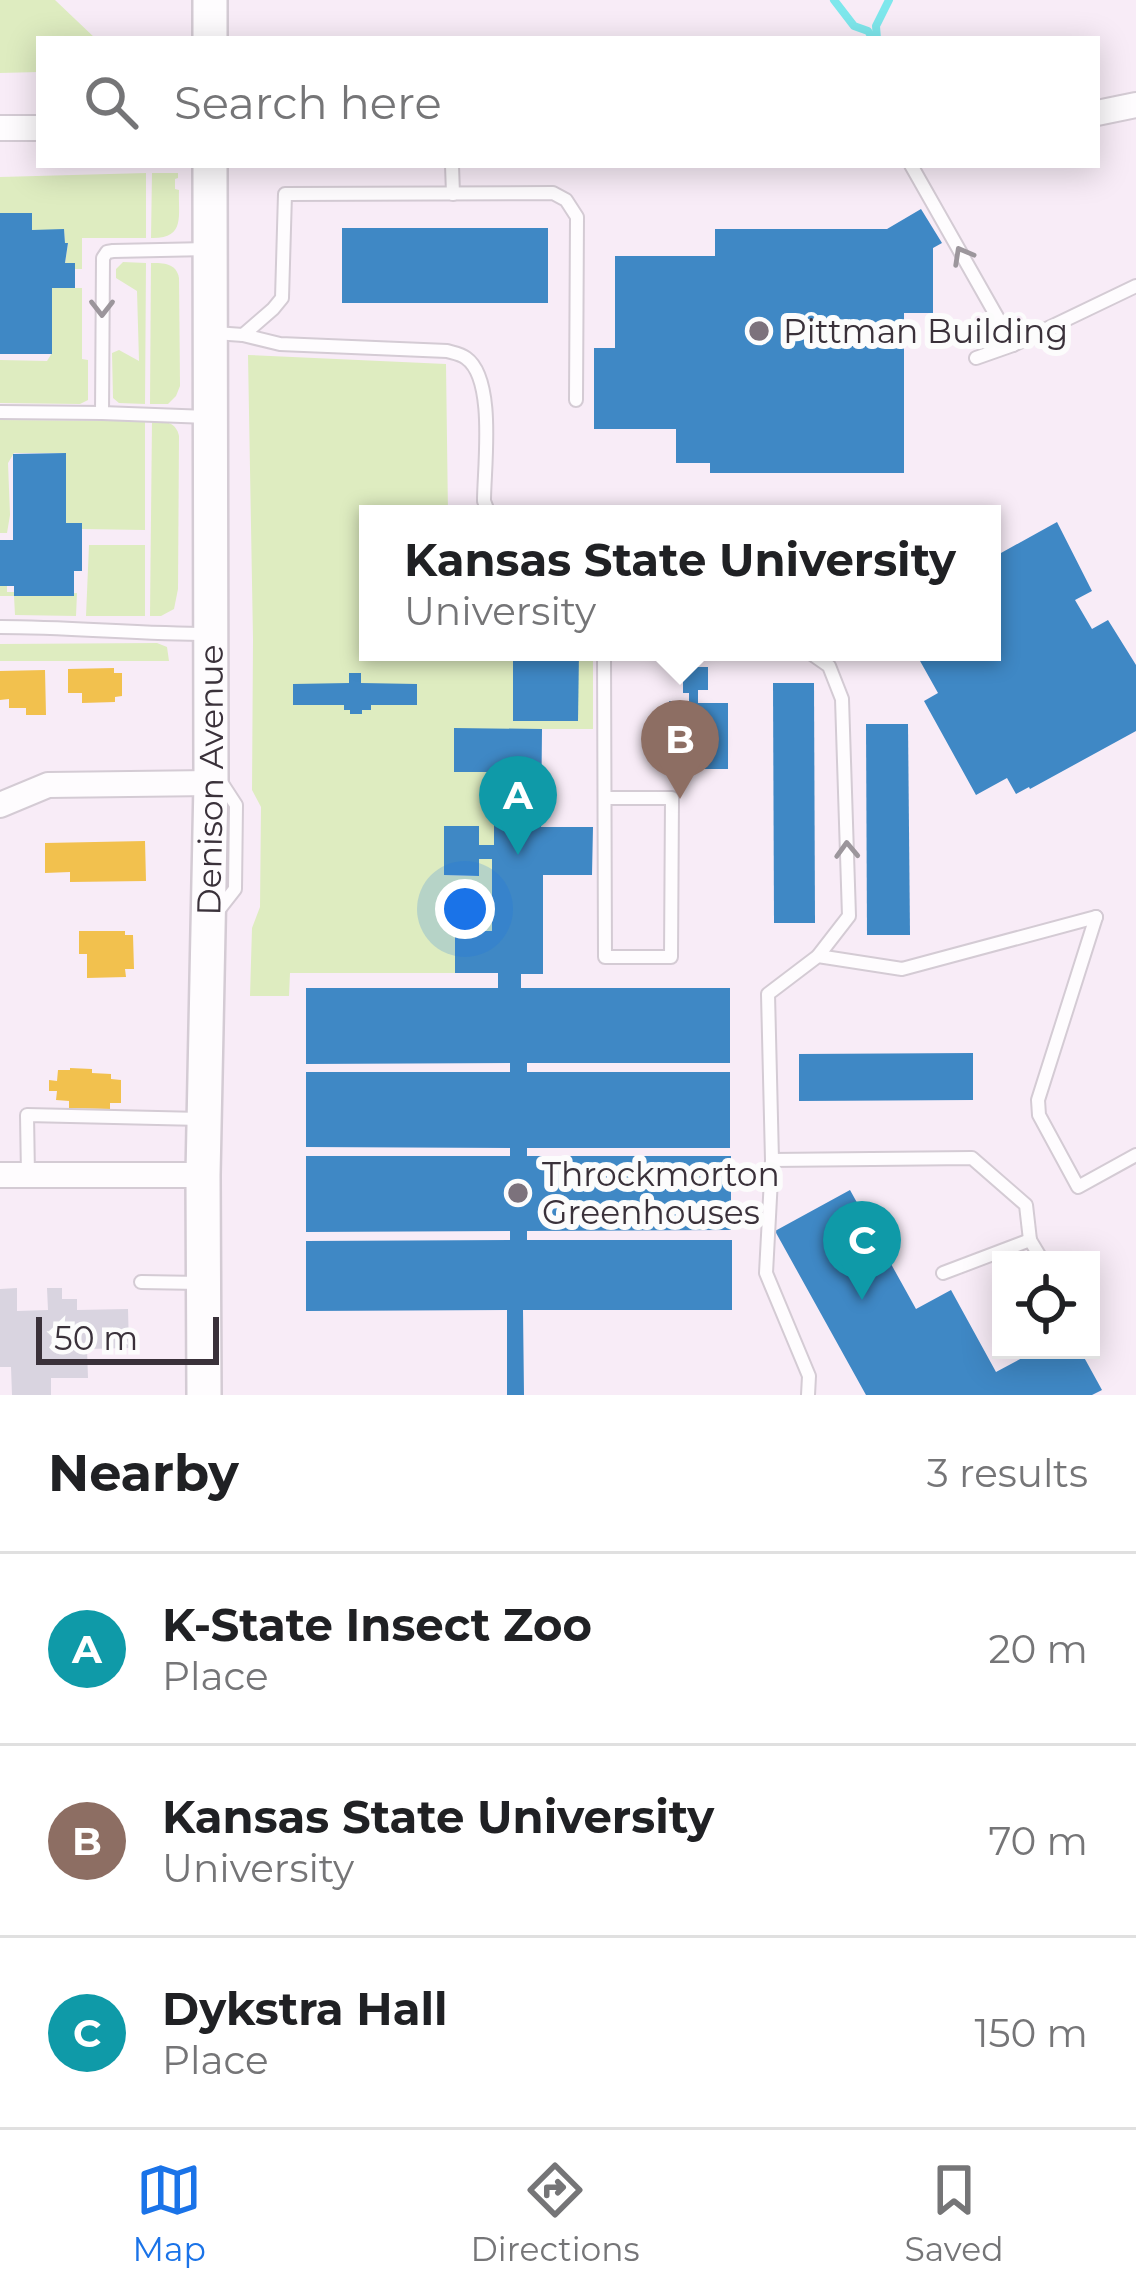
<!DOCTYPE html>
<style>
body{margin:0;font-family:Montserrat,sans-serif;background:#f6f6f6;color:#202124}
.controls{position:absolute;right:36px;bottom:36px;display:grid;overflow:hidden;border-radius:0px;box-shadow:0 6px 30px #0003}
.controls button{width:108px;height:108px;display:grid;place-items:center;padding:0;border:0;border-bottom:3px solid #e0e0e0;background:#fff;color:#202124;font:60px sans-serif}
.scale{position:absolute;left:36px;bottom:30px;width:183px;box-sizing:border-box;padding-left:12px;border:6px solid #3a313a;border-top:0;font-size:33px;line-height:42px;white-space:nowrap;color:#3a313a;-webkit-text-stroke:9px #fcfcfc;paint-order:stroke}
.you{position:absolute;left:465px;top:909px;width:42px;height:42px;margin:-30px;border:9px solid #fff;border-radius:50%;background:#1a73e8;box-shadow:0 0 0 18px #1a73e833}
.badge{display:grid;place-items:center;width:78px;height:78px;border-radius:50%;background:#1a73e8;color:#fff;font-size:39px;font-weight:700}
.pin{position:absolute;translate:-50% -99px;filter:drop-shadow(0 3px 6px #0008)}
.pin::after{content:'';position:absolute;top:63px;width:42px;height:36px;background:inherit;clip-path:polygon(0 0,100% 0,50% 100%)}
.popup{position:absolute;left:359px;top:505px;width:642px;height:156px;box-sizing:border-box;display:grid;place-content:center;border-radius:0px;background:#fff;filter:drop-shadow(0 3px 9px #0005);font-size:39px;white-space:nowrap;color:#757577}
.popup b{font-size:45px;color:#202124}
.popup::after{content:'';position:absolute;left:50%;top:100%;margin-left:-24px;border:24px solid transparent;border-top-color:#fff}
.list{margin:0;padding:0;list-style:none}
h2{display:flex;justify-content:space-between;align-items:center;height:156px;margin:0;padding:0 48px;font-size:51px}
h2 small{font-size:39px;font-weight:400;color:#757577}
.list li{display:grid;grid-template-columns:78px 1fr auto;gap:36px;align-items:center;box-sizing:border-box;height:192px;padding:0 48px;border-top:3px solid #e0e0e0}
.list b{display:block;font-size:45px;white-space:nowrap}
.list p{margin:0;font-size:39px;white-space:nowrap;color:#757577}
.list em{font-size:39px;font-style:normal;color:#757577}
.icon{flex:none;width:66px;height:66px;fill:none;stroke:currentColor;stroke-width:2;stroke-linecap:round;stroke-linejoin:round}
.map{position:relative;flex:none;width:1136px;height:1395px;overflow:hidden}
.search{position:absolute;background:#fff;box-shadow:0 6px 30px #0003;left:36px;right:36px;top:36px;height:132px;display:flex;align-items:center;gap:30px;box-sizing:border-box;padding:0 42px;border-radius:0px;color:#757577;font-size:45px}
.sheet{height:732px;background:#fff}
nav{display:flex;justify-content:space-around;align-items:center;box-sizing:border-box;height:168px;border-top:3px solid #e0e0e0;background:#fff;font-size:33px;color:#757577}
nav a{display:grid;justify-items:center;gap:6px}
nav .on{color:#1a73e8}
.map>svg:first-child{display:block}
.green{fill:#deecc0}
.homes{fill:#f2c14e}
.schools{fill:#3f88c5}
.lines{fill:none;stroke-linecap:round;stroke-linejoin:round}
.stream{stroke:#7ee7ec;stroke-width:8}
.building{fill:#d9d4e0}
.lane-casing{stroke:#d4cbd4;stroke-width:16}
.street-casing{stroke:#d4cbd4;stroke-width:28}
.secondary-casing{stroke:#d4cbd4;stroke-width:38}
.lane{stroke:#fefcfe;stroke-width:12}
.street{stroke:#fefcfe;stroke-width:24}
.secondary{stroke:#fefcfe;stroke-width:33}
.oneway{stroke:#9c969c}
.poi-dot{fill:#7c727c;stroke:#fcfcfc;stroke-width:4.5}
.labels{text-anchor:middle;stroke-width:12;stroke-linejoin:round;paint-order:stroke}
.poi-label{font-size:33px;fill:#3a313a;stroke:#fcfcfc;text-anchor:start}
.street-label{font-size:33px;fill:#3a313a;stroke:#fcfcfc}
</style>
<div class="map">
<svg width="1136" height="1395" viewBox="0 0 1136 1395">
<rect width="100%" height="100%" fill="#f8ecf7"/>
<!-- green -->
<g class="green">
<path d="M0,0h55l41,39h-57v33l-39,1z"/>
<path d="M146,173v65h-64v31h-7v-6h-10l3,-19 -3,-1 -1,-13h-32l-1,-17h-31v-36z"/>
<path d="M152,173h26v5l-3,1v10l4,1c-1,26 7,49 -28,48z"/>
<path d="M123,262l23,1 -1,141 -26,-1 -6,-5 -1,-45 7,-3 20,11 -2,-70 -21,-13v-9z"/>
<path d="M151,263c13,0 25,0 28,15l1,108 -4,10 -8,8h-18z"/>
<path d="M52,288h30v71l6,1v40l-8,4 -80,-1v-43l47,1 5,-8z"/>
<path d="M248,355l198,9 2,150h-80v138h225v77h-139v43h40v73h-15v-19l-35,1v48l35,1v-17h13v72h-37v42h-165l-1,23h-39l2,-68 8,-21 1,-100 -9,-17 1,-151z"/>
<path d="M0,420l145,1v109l-63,-1v-6h-16v-70h-52l-6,10 2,52 -3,18h-7z"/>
<path d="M152,421c13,0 24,1 27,15l-1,153 -4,20 -13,7h-11z"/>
<path d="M89,545h56v71h-59z"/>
<path d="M0,586h7v6h7l1,4 62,-3 -1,23 -61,-1 -1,-19h-14z"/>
<path d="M157,643l10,4 2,14h-169v-17z"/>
</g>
<!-- homes -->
<g class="homes">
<path d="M114,668v5h8v23l-7,1v5l-33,1v-10h-14v-24z"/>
<path d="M45,670l1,45h-20v-7h-17v-9l-9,1v-29z"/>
<path d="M145,841l1,40 -76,1v-10l-25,1v-30z"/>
<path d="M79,931h46v4h8l1,34h-9l1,8 -39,1v-24h-8z"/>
<path d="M70,1068l22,1v4l19,1v5l10,1v23h-11v6l-41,-1v-7l-13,-1 1,-9h-8v-11l8,1 1,-11h12z"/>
</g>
<!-- schools -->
<g class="schools">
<path d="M921,209l21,34 -9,5v65h-29v160h-194v-10h-34v-34h-82v-81h21v-92h100v-27h172z"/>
<path d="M0,213h32v17l32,-1 1,14h3l-3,20h10v25h-23v66h-52z"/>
<rect x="342" y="228" width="206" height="75"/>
<path d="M66,453v70h16v48h-8v25h-60v-10h-14v-46h13v-86z"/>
<path d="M1057,522l35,69 -17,9 17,29 16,-9 28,45v66l-106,58 -1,-2 -13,7 -9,-16 -31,17 -52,-94 14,-8 -23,-41h77v-94z"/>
<path d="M513,652h66l-1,69h-65z"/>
<path d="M683,667h25v23h-10v13h30v66h-58l-1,-68h20v-8h-6z"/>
<path d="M349,673h12v10l56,1v21h-46v5h-9v4h-12v-4h-6v-5h-51v-21l56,-1z"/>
<path d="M773,683h41l1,240h-41z"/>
<path d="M866,724h42l2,211h-43z"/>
<path d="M454,728l88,1 -1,98h52l-1,48h-49v99h-22v14h209v75h-203v9h203v76h-203v8h204v74l-204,1v9h205v70h-209l1,85h-17v-85l-201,1v-70l204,-1v-9l-204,1v-76h204v-8l-204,-1v-75h204v-9l-204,1v-76h192v-15h-43v-42h37v-72h-13v17l-35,-1v-49h35v19h15v-73h-40z"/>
<path d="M973,1053v47l-174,1v-47z"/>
<path d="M850,1190l66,119 35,-19 45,82 41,-22h43l22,40 -10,5h-226l-91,-164z"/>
</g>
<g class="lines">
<!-- stream -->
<g class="stream">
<path d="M834,0l20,26 14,5 5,8"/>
<path d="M877,39l-1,-13 13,-26"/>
</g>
</g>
<!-- building -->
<path class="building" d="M17,1288v23l31,-1 -1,-22h15v11h15v11l51,-1 1,39 -42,1 1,29h-37v17h-39l-1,-28h-11v-78z"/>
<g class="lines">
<!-- lane casing -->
<g class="lane-casing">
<g id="lane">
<path d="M452,165l1,29"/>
<path d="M911,165l102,180"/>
<path d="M215,333l28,2 37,9 167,7c7,2 14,3 19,7 30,21 18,109 18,143l5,13"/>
<path d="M243,335l30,-26 9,-11 3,-104 268,-1 13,7 11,17 -1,183"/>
<path d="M976,358l37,-13 123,-59"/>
<path d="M0,412l102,1 106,4"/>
<path d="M102,413l1,-155 4,-6 6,-1 95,-2"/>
<path d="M0,627c70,0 139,7 209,7"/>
<path d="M604,652l1,305h66l1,-159h-67"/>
<path d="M809,652l20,14 13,33 7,217 -31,40"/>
<path d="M217,912l18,-23 1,-84 -15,-23"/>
<path d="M1096,917l-58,183 1,15 39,72 58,-32"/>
<path d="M772,1160l-6,113 43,103 -1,19"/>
<path d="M28,1175l-1,-60 174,4"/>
<path d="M1030,1240l-4,-35 -54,-47 -200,2 -4,-166 50,-38 84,13 194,-52"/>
<path d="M943,1273l87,-33 12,20"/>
<path d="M141,1282l59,1"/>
</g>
</g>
<!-- street casing -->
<g class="street-casing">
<g id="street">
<path d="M1097,113l39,-8"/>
<path d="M0,128h39"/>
<path d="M0,805l48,-20 163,-2"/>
<path d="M0,1175h203"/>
</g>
</g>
<!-- secondary casing -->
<g class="secondary-casing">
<g id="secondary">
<path d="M210,0v39"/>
<path id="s1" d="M204,1395l-1,-220 8,-392 -1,-618"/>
</g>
</g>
<!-- lane -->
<use href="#lane" class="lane"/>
<!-- street -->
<use href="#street" class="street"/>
<!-- secondary -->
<use href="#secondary" class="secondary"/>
</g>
<!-- one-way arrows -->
<defs><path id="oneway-chevron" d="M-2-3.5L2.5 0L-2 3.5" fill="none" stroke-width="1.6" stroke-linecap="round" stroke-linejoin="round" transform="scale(3)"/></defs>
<g class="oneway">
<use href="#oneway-chevron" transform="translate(962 255) rotate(-119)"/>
<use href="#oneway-chevron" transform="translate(102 308) rotate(90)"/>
<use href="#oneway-chevron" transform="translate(847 850) rotate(-92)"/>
</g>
<!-- markers -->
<g class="poi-dot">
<circle cx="759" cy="331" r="12"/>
<circle cx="518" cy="1193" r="12"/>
</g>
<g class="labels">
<!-- poi labels -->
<g class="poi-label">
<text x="783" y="343">Pittman Building</text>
<text x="542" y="1186">Throckmorton<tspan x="542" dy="38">Greenhouses</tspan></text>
</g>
<!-- street labels -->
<g class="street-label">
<text dy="12" stroke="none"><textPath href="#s1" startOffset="615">Denison Avenue</textPath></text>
</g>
</g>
</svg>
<div class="controls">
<button><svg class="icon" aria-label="locate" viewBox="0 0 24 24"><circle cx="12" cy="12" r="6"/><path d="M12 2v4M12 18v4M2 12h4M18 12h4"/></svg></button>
</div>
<div class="scale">50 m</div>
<div class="you"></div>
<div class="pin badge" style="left:518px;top:855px;background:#0f9aa8">A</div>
<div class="pin badge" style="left:680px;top:799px;background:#8d6e63">B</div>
<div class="popup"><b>Kansas State University</b>University</div>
<div class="pin badge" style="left:862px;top:1300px;background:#0f9aa8">C</div>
<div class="search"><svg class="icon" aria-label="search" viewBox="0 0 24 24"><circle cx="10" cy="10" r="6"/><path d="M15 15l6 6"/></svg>Search here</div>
</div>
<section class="sheet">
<h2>Nearby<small>3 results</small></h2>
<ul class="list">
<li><span class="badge" style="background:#0f9aa8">A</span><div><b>K-State Insect Zoo</b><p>Place</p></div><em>20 m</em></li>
<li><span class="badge" style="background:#8d6e63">B</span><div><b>Kansas State University</b><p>University</p></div><em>70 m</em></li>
<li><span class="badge" style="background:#0f9aa8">C</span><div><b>Dykstra Hall</b><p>Place</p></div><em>150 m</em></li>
</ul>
</section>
<nav>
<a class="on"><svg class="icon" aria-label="map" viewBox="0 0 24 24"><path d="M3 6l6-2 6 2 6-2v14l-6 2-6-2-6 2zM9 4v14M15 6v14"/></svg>Map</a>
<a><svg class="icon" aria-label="directions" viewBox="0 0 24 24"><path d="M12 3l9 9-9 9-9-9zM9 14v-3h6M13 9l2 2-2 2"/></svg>Directions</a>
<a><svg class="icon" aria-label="saved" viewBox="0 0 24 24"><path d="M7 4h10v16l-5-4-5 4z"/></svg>Saved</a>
</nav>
